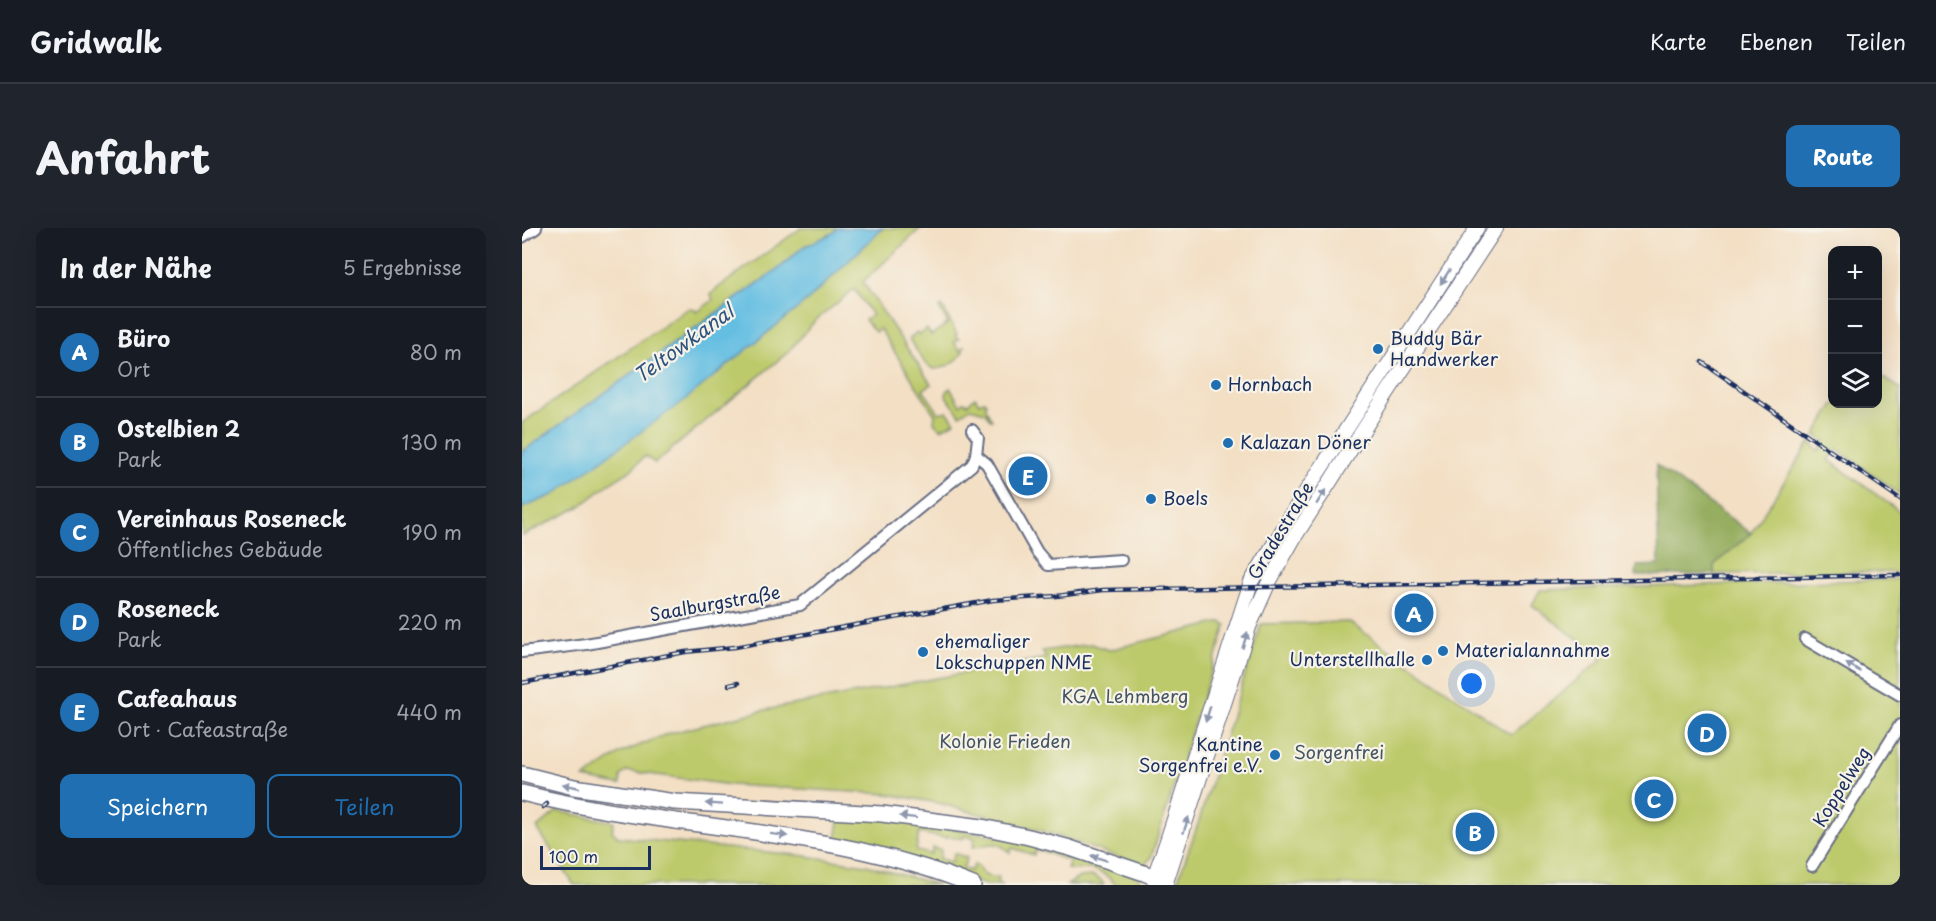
<!DOCTYPE html>
<html lang="de">
<meta charset="utf-8">
<style>
body{margin:0;font-family:"Playpen Sans",sans-serif;background:#20242c;color:#f1f3f6}
.controls{position:absolute;right:18px;top:18px;display:grid;overflow:hidden;border-radius:12px;box-shadow:0 6px 24px #0002}
.controls button{width:54px;height:54px;display:grid;place-items:center;padding:0;border:0;border-bottom:2px solid #363941;background:#171b24;color:#f1f3f6;font:30px sans-serif}
.scale{position:absolute;left:18px;bottom:15px;width:111px;box-sizing:border-box;padding-left:6px;border:3px solid #1b2f5e;border-top:0;font-size:16px;line-height:21px;white-space:nowrap;color:#1b2f5e;-webkit-text-stroke:4px #f7f3e8;paint-order:stroke}
.you{position:absolute;left:950px;top:456px;width:21px;height:21px;margin:-15px;border:4px solid #fff;border-radius:50%;background:#1a73e8;box-shadow:0 0 0 9px #1a73e833}
.badge{display:grid;place-items:center;width:39px;height:39px;border-radius:50%;background:#1f6fb2;color:#fff;font-size:20px;font-weight:700}
.pin{position:absolute;translate:-50% -50%;border:3px solid #fff;box-shadow:0 2px 6px #0006}
.list{margin:0;padding:0;list-style:none}
h2{display:flex;justify-content:space-between;align-items:center;height:78px;margin:0;padding:0 24px;font-size:26px}
h2 small{font-size:20px;font-weight:400;color:#9ea1a6}
.list li{display:grid;grid-template-columns:39px 1fr auto;gap:18px;align-items:center;box-sizing:border-box;height:90px;padding:0 24px;border-top:2px solid #363941}
.list b{display:block;font-size:22px;white-space:nowrap}
.list p{margin:0;font-size:20px;white-space:nowrap;color:#9ea1a6}
.list em{font-size:20px;font-style:normal;color:#9ea1a6}
.actions{display:flex;gap:12px;padding:18px 24px}
.actions a{flex:1;padding:14px 0;border:2px solid #1f6fb2;border-radius:12px;text-align:center;font-size:21px;color:#1f6fb2}
.actions .main{background:#1f6fb2;color:#fff}
.icon{flex:none;width:33px;height:33px;fill:none;stroke:currentColor;stroke-width:2;stroke-linecap:round;stroke-linejoin:round}
.map{position:relative;flex:none;width:1378px;height:657px;overflow:hidden;border-radius:12px}
header{display:flex;align-items:center;gap:36px;box-sizing:border-box;height:84px;padding:0 30px;background:#171b24;border-bottom:2px solid #363941}
header strong{font-size:28px}
nav{display:flex;gap:33px;margin-inline-start:auto;font-size:21px}
.intro{display:flex;align-items:center;justify-content:space-between;box-sizing:border-box;height:144px;padding:0 36px}
h1{margin:0;font-size:42px}
.button{padding:15px 27px;border-radius:12px;background:#1f6fb2;color:#fff;font-size:21px;font-weight:700}
main{display:flex;gap:36px;padding:0 36px}
aside{flex:1;background:#171b24;border-radius:12px;box-shadow:0 6px 24px #0002}
.map>svg:first-child{display:block}
.green{fill:#bdca6c;stroke:#6c7c65;stroke-width:1.5}
.forest{fill:#96ae60;stroke:#586e5f;stroke-width:1.5}
.water{fill:#64bee2;stroke:#4076a0;stroke-width:1.5}
.lines{fill:none;stroke-linecap:round;stroke-linejoin:round}
.minor-casing{stroke:#676d82;stroke-width:14}
.major-casing{stroke:#676d82;stroke-width:16}
.highway-casing{stroke:#676d82;stroke-width:18}
.minor{stroke:#fff;stroke-width:10}
.major{stroke:#fff;stroke-width:14}
.highway{stroke:#fff;stroke-width:15}
.rail-casing{stroke:#1b2f5e;stroke-width:4.5}
.rail{stroke:#f7f3e8;stroke-width:2;stroke-dasharray:7;stroke-linecap:butt}
.oneway{fill:#8d97ae}
.poi-dot{fill:#1f6fb2;stroke:#f7f3e8;stroke-width:2}
.labels{text-anchor:middle;stroke-width:4.5;stroke-linejoin:round;paint-order:stroke}
.poi-label{font-size:18px;fill:#1b2f5e;stroke:#f7f3e8;text-anchor:start}
.street-label{font-size:18px;fill:#1b2f5e;stroke:#f7f3e8}
.park-label{font-size:18px;fill:#445662;stroke:#f7f3e8}
.water-label{font-size:20px;font-style:italic;fill:#2d537f;stroke:#f7f3e8}
</style>
<header>
<strong>Gridwalk</strong>
<nav><a>Karte</a><a>Ebenen</a><a>Teilen</a></nav>
</header>
<div class="intro"><h1>Anfahrt</h1><a class="button">Route</a></div>
<main>
<aside>
<h2>In der Nähe<small>5 Ergebnisse</small></h2>
<ul class="list">
<li><span class="badge">A</span><div><b>Büro</b><p>Ort</p></div><em>80 m</em></li>
<li><span class="badge">B</span><div><b>Ostelbien 2</b><p>Park</p></div><em>130 m</em></li>
<li><span class="badge">C</span><div><b>Vereinhaus Roseneck</b><p>Öffentliches Gebäude</p></div><em>190 m</em></li>
<li><span class="badge">D</span><div><b>Roseneck</b><p>Park</p></div><em>220 m</em></li>
<li><span class="badge">E</span><div><b>Cafeahaus</b><p>Ort · Cafeastraße</p></div><em>440 m</em></li>
</ul>
<div class="actions"><a class="main">Speichern</a><a>Teilen</a></div>
</aside>
<div class="map">
<svg width="1378" height="657" viewBox="0 0 1378 657">
<rect width="100%" height="100%" fill="#f7f3e8"/>
<filter id="ink" filterUnits="userSpaceOnUse"><feTurbulence type="fractalNoise" baseFrequency=".0167" numOctaves="2"/><feDisplacementMap in="SourceGraphic" scale="12" xChannelSelector="R" yChannelSelector="G"/><feConvolveMatrix kernelMatrix="1 2 1 2 8 2 1 2 1" color-interpolation-filters="sRGB"/></filter>
<filter id="wash" filterUnits="userSpaceOnUse"><feTurbulence type="fractalNoise" baseFrequency=".008" numOctaves="4" result="noise"/><feDisplacementMap in="SourceGraphic" scale="24" xChannelSelector="R" yChannelSelector="G"/><feGaussianBlur stdDeviation="1.35" result="paint"/><feColorMatrix in="noise" values="0 0 0 0 0 0 0 0 0 0 0 0 0 0 0 0 0 1.4 0 .05"/><feComposite in="paint" operator="in"/></filter>
<g filter="url(#wash)">
<rect width="100%" height="100%" fill="#f3dfc4"/>
<!-- green -->
<g class="green">
<path d="M279,0h37l-7,6 -28,13 -21,19 -260,186v-29l167,-115 6,1 2,3 16,-12 -2,-5 4,-5z"/>
<path d="M361,0h38l-58,54 68,102 -8,6 16,23 8,-2 8,11 -14,7 -7,-7 1,-7 -55,-86 -5,3 -10,-12 7,-5 -18,-26 -40,33 -27,31 -132,110 -10,-7 -15,15 -21,13 -30,23 -57,29v-28l31,-13 256,-196z"/>
<path d="M420,78l15,28 -2,2 4,3 -5,3 5,8 5,-3c-2,13 -18,22 -31,22l-8,-6 -16,-24 8,-7 2,3 8,-6 4,6 17,-12 -9,-15z"/>
<path d="M1356,147l22,13v106l-63,-45 -8,11 71,52v60l-186,2v-9l37,-32 59,-91 9,9 6,-10 -10,-6 19,-31h44z"/>
<path d="M428,160l10,17 4,-3 4,2 7,-7 4,6 5,-2 2,2v6l6,11h-2l-5,-8 -15,-4 -10,7 -14,-19 1,-5z"/>
<path d="M1378,351v306h-724l22,-61 63,-200 88,-2 162,113 92,-77 -71,-53 8,-15z"/>
<path d="M699,394l5,3 -75,233 -8,8 -100,-35 -105,-28 -50,-9 -157,-9 -104,-14 -6,5 -1,9 -36,-7 37,-25 46,-19 98,-24 281,-52 -4,-7 49,-7 18,6z"/>
<path d="M35,583l57,11 -2,9 6,6 188,19 60,9 72,20h-364l-37,-57z"/>
<path d="M318,588l41,2 146,23 111,35 2,7 -2,2h-22c-8,-9 -17,-16 -30,-16 -7,0 -12,2 -19,0l3,-8 -34,-12 -2,6 -22,-7 -2,5c-16,-16 -19,-7 -37,-6l2,-9 -11,-2 -1,3 -15,-3 -1,2 -28,-5 -3,18 15,3 2,-6 8,2 -1,9 12,3 2,-9 13,5 -4,10 8,3 3,-6h3c5,11 11,13 22,12l-2,6 6,2h-18l-34,-14 -115,-32z"/>
<path d="M571,648l8,4 3,5h-37l13,-8z"/>
</g>
<!-- forest -->
<path class="forest" d="M1134,237l95,68 -37,32v9l-78,2 1,-10 22,-1z"/>
<!-- water -->
<path class="water" d="M316,0h45l-74,71 -128,104 -128,92 -31,13v-56l260,-186 21,-19 28,-13z"/>
</g>
<g filter="url(#ink)">
<g class="lines">
<!-- minor casing -->
<g class="minor-casing">
<g id="minor">
<path d="M0,9l14,-9"/>
<path d="M454,227l11,9 50,88 11,13 73,-5"/>
<path d="M1283,411l95,56"/>
<path d="M0,424l64,-8 214,-39 172,-140 4,-10 2,-17 -6,-8"/>
<path d="M1290,638l88,-141"/>
</g>
</g>
<!-- major casing -->
<g class="major-casing">
<g id="major">
<path d="M632,649l12,-33 85,-262 52,-86 174,-268"/>
<path d="M643,657l84,-258 19,-43 26,-46 84,-131 118,-179"/>
</g>
</g>
<!-- highway casing -->
<g class="highway-casing">
<g id="highway">
<path d="M0,546l52,13 101,15 207,12 100,13 47,10 41,11 74,25 10,4 3,8"/>
<path d="M0,565c149,38 307,33 451,92"/>
</g>
</g>
<!-- minor -->
<use href="#minor" class="minor"/>
<!-- major -->
<use href="#major" class="major"/>
<!-- highway -->
<use href="#highway" class="highway"/>
<!-- rail casing -->
<g class="rail-casing">
<g id="rail">
<path d="M1180,134l198,137"/>
<path d="M0,455l163,-31 50,-5 258,-47 64,-4 46,-6 797,-15"/>
<path d="M207,457l9,-2"/>
<path d="M21,579l4,-3"/>
</g>
</g>
<!-- rail -->
<use href="#rail" class="rail"/>
</g>
<!-- one-way arrows -->
<defs><path id="oneway-solid" d="M-6-.8H1V-3.2L6.5 0L1 3.2V.8H-6Z" transform="scale(1.5)"/></defs>
<g class="oneway">
<use href="#oneway-solid" transform="translate(923 49) rotate(123)"/>
<use href="#oneway-solid" transform="translate(799 269) rotate(-58)"/>
<use href="#oneway-solid" transform="translate(723 412) rotate(-73)"/>
<use href="#oneway-solid" transform="translate(1331 439) rotate(-149)"/>
<use href="#oneway-solid" transform="translate(686 486) rotate(107)"/>
<use href="#oneway-solid" transform="translate(49 558) rotate(-167)"/>
<use href="#oneway-solid" transform="translate(192 576) rotate(-176)"/>
<use href="#oneway-solid" transform="translate(386 589) rotate(-173)"/>
<use href="#oneway-solid" transform="translate(664 597) rotate(-72)"/>
<use href="#oneway-solid" transform="translate(257 607) rotate(7)"/>
<use href="#oneway-solid" transform="translate(577 630) rotate(-162)"/>
</g>
</g>
<!-- markers -->
<g class="poi-dot">
<circle cx="856" cy="121" r="6"/>
<circle cx="694" cy="157" r="6"/>
<circle cx="706" cy="215" r="6"/>
<circle cx="629" cy="271" r="6"/>
<circle cx="921" cy="423" r="6"/>
<circle cx="401" cy="424" r="6"/>
<circle cx="905" cy="432" r="6"/>
<circle cx="753" cy="527" r="6"/>
</g>
<g class="labels">
<!-- poi labels -->
<g class="poi-label">
<text x="868" y="117">Buddy Bär<tspan x="868" dy="21">Handwerker</tspan></text>
<text x="706" y="163">Hornbach</text>
<text x="718" y="221">Kalazan Döner</text>
<text x="641" y="277">Boels</text>
<text x="413" y="420">ehemaliger<tspan x="413" dy="21">Lokschuppen NME</tspan></text>
<text x="933" y="429">Materialannahme</text>
<text x="893" y="438" text-anchor="end">Unterstellhalle</text>
<text x="741" y="523" text-anchor="end">Kantine<tspan x="741" dy="21">Sorgenfrei e.V.</tspan></text>
</g>
<!-- street labels -->
<g class="street-label">
<text transform="translate(759 303) rotate(-59)" y="6">Gradestraße</text>
<text transform="translate(193 376) rotate(-10)" y="6">Saalburgstraße</text>
<text transform="translate(1320 559) rotate(-58)" y="6">Koppelweg</text>
</g>
<!-- park labels -->
<g class="park-label">
<text x="603" y="475">KGA Lehmberg</text>
<text x="483" y="520">Kolonie Frieden</text>
<text x="817" y="531">Sorgenfrei</text>
</g>
<!-- water labels -->
<g class="water-label">
<text transform="translate(162 116) rotate(-36)" y="7">Teltowkanal</text>
</g>
</g>
</svg>
<div class="controls">
<button>+</button>
<button>−</button>
<button><svg class="icon" aria-label="layers" viewBox="0 0 24 24"><path d="M12 4l9 5-9 5-9-5zM3 14l9 5 9-5"/></svg></button>
</div>
<div class="scale">100 m</div>
<div class="you"></div>
<div class="pin badge" style="left:892px;top:385px">A</div>
<div class="pin badge" style="left:953px;top:604px">B</div>
<div class="pin badge" style="left:1132px;top:571px">C</div>
<div class="pin badge" style="left:1185px;top:505px">D</div>
<div class="pin badge" style="left:506px;top:248px">E</div>
</div>
</main>
